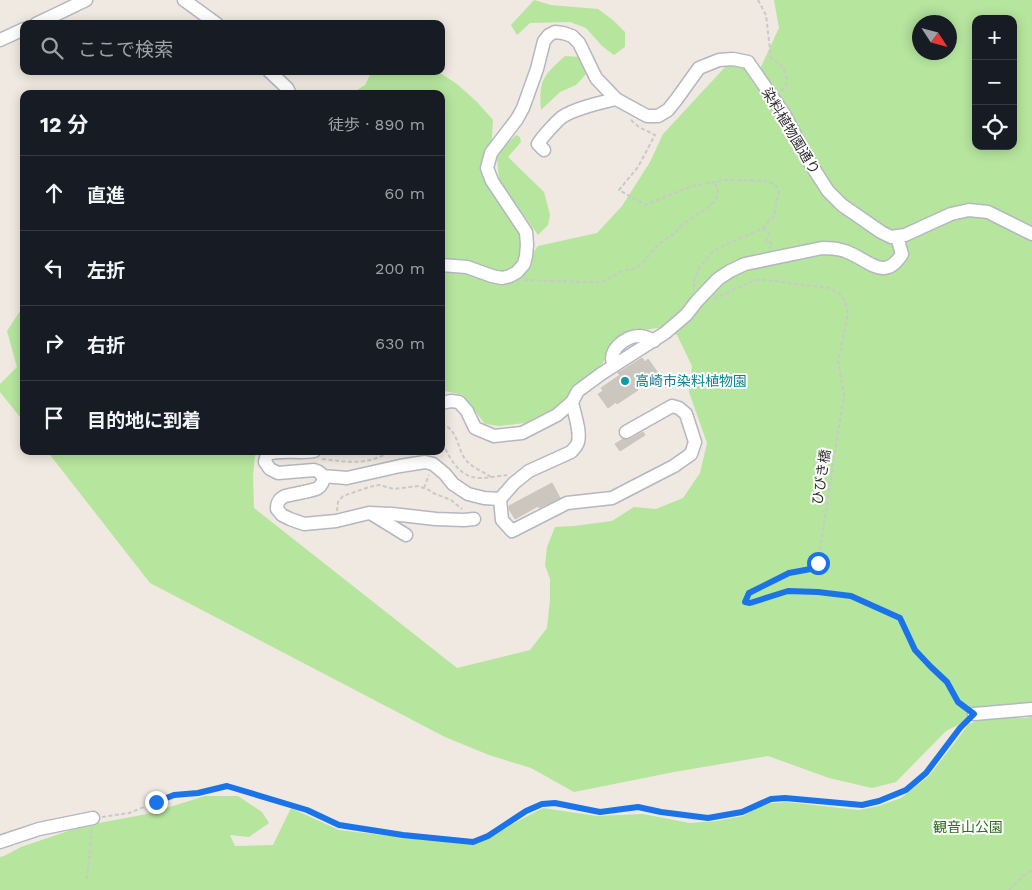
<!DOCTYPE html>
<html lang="ja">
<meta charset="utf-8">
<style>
body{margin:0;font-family:"Work Sans","Noto Sans JP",sans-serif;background:#242831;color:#f1f3f6}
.controls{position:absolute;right:15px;top:15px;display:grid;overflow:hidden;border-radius:10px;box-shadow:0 2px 12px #0003}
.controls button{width:45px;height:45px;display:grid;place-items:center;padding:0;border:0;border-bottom:1px solid #363941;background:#171b24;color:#f1f3f6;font:25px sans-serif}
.compass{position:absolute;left:912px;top:15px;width:45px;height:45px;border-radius:50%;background:#171b24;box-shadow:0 2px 12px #0003;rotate:126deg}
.stop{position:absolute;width:15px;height:15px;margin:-11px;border:4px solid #1a73e8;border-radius:50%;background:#fff}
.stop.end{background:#1a73e8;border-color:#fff;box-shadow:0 1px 5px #0008}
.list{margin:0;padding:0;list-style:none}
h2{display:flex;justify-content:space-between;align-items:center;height:65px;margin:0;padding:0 20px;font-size:21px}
h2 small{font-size:16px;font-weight:400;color:#9ea1a6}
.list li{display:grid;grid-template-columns:32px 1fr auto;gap:15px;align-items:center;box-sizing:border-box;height:75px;padding:0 20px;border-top:1px solid #363941}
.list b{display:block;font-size:19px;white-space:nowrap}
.list em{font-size:16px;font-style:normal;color:#9ea1a6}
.icon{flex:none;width:28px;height:28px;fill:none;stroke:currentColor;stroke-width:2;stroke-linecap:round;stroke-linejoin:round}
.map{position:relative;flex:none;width:1032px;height:890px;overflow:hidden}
.search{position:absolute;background:#171b24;box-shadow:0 2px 12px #0003;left:20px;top:20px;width:425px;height:55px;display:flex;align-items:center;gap:12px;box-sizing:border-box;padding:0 18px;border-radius:10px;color:#9ea1a6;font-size:19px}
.panel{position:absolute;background:#171b24;box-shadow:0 2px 12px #0003;left:20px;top:90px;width:425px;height:365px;border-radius:10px}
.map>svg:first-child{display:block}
.green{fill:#b6e59e;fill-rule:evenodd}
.building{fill:#cbc7bf;stroke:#cbc5ba}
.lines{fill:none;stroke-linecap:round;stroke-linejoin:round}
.minor-casing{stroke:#b4b7c1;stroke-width:15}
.path{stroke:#c9c9c9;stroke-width:2;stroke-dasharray:4 2.5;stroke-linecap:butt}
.minor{stroke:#fff;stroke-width:12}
.route{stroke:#1a73e8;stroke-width:6}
.culture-dot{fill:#0f9aa8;stroke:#fff;stroke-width:2}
.labels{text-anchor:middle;stroke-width:4;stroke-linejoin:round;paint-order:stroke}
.street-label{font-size:14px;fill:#2e2e2e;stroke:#fff}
.culture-label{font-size:14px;fill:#0d838f;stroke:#fff;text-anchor:start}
.park-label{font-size:14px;fill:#2c6e1b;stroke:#fff}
</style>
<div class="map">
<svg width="1032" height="890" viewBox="0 0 1032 890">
<rect width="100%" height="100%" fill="#efe9e1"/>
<!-- green -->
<g class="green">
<path d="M534,0l17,5 47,4 16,12 11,11v15l-11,8 -12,-9 -16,-18 -16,-6 -40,1 -13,12 -6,-10z"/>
<path d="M774,0h258v705l-42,4 -44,22 -50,51 -24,6 -43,-10 -61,-22 -94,16 -100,20 -43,-24 -42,-13 -44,-18 -295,-154 -103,-132h212l-4,5 -2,20 1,32 203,160 73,-18 17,-22 3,-28v-21l-5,-14 2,-18 8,-20 19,-1 38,-5 22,-14 22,2 27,-11 17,-25 7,-30 -18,-51 3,-26 -15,-31 -20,-7 -33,5 -13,13 -8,17 -24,22 -23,22 -31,16 -26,3 -14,-2 -22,-29 -18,-4 -4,1v-298h-90l14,-9 7,-14h65l20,13 20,18 16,18 -2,33 -4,15 39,64 -1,31 13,-17 59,-13 25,-27 28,-44 13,-28 64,-69 32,6 20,-43zM976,19h37v127h-37zM920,22h30v30h-30z"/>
<path d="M565,56l15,1 6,17 -10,11 -16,7 -19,18c-2,-31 2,-34 24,-54z"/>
<path d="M516,135l4,2 1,5 -13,15 36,35 6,23 -2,10 -10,10 -39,-55 -2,-22 5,-9z"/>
<path d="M24,305v117l-24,-30v-8l17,-17 -10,-36z"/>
<path d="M1032,716v174h-1032v-33l4,-1 17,-9 62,-21 64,-12 58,-18h33l24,16 7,11 -20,14 -19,-2 5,11 38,-1 18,-37 48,22 51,6 27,-1 7,4 49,6 70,-37 54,8 46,-2 47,9 27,-2 26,-5 21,-12 22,-2 73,8 20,-4 22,-8 28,-22 40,-52 16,-6h41z"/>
</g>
<!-- building -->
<g class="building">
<path d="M642,358l3,4 3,-3 10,14 -22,15 2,2 -21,14 -1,-2 -8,6 -10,-14 5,-3 -2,-3 19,-13 -2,-2z"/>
<path d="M643,432l2,3 -25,16 -5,-7 8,-5h7z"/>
<path d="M552,483l8,15 -21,10 -1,-2 -23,13 -6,-10v-3z"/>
</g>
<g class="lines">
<!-- minor casing -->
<g class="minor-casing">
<g id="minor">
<path d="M184,0l33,24"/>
<path d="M36,24l50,-24"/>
<path d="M0,40l24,-11"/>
<path d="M269,71l18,17 3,6"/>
<path d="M544,150l-6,-6c4,-7 18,-22 24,-27 14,-9 37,-14 54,-18"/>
<path d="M441,265l26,2 25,9 10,2 8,-2 7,-4 7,-8 2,-8 1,-11 -1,-13 -34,-51 -5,-13 4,-15 26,-34 6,-11 14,-39 7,-28 5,-6 6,-3 8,1 9,3 7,7 17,35 20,21 31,17h11l10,-6 8,-10 23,-32 20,-8 14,-1 15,3 36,52 26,49 18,28 14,14 39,27 10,5 14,-2 46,-21 18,-4 19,2 44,22"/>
<path d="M614,366c-1,-3 -2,-6 -2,-8 1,-12 16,-22 27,-22 6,0 10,2 15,5"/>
<path d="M572,402c2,11 9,29 6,40 -1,4 -4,7 -7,10l-42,19 -15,12 -14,16 2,21 10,11 55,-28 45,-5 29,-15 33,-17 17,-12 4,-12 -9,-28 -7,-6 -7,-2 -46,26"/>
<path d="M441,403l10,-2 8,1 8,9 8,17 19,8 28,-3 35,-18 15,-13 6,-11 23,-17 64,-41 21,-18 11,-14 21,-22 12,-8 15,-7 77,-16c8,0 15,0 23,3 23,8 39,32 57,3l-5,-17"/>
<path d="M314,451c-16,3 -31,-2 -47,3l-2,8 5,7 8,4 36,-3c4,1 8,3 9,8 1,3 -2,8 -5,10 -5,3 -26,6 -33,8 -6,3 -8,6 -8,13l5,6 8,4 14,5 32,-3 33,-8 23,1 44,5 28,1 10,-1"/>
<path d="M322,476l25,2 53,-12 25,-4 8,2 12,10 8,10 15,10 16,4 16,1"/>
<path d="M372,514l34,21"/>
<path d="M974,714l58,-5"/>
<path d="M0,842l39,-13 54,-11"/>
</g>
</g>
<!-- path -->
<g class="path">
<path d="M758,0l8,15 5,43 11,8 6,15 -6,9v3"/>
<path d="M631,120l8,7 16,8 -17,32 -19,23 26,15 47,-19 34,-6 40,1 8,3 5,6 -5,26 -11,12 -49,22 -15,18 -6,15 2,5"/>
<path d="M763,228l6,5 -3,8 4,1 2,3 -3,3"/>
<path d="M524,280l62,2h16l22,-12 9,-1 10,-6 11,-14 10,-9 10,-6 9,-10 26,-17 7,-8 2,-10 -4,-7"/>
<path d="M714,299l41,-19h12l63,8 9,5 6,8 3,12 -10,49 6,32 -26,169 -1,5 -28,5 -40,20 -4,9 5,1 38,-12 30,1 33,4 49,21 15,33 16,17 16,15 11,20 7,5"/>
<path d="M441,425c16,1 16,23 24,34 6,8 17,12 26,18"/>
<path d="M441,445l3,1c7,15 17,32 36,32 9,0 18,-2 27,-3"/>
<path d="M322,459c25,3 46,7 68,-8"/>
<path d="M424,488l5,-13"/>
<path d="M337,511l1,-9 5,-6 26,-9 10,-2 15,4 24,-3 11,4 4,3 18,7 11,9"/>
<path d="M102,817l27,-4 45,-18 24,-2 29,-7 80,24 32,15 64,10 70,7 15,-6 38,-25 17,-7 12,-1 45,9 38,-5 23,5 47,6 34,-6 29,-13 14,-1 77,7 17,-4 27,-11 20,-17 40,-51"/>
<path d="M87,879l5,-50"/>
<path d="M1009,890l15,-15 8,-5"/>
</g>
<!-- minor -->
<use href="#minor" class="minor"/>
</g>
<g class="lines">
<!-- route -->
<path class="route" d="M156,802l18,-7 24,-2 29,-7 80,24 32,15 64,10 70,7 15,-6 38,-25 16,-7 13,-1 45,9 38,-5 23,5 47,6 34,-6 29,-13 14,-1 77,7 17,-4 27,-11 20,-17 34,-45 14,-14 -16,-12 -11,-20 -16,-15 -16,-17 -15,-32 -49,-22 -33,-4 -30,-1 -38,12 -5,-1 4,-9 40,-20 27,-5 2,-5"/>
</g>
<!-- markers -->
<circle class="culture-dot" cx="625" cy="381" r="5"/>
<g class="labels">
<!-- street labels -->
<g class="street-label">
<text transform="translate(791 131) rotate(59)" y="5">染料植物園通り</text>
<text transform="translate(821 477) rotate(-81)" y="5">ひびき橋</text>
</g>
<!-- culture labels -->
<g class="culture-label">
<text x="635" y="386">高崎市染料植物園</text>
</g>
<!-- park labels -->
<g class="park-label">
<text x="968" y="832">観音山公園</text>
</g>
</g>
</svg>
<div class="controls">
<button>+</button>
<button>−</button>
<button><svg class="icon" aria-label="locate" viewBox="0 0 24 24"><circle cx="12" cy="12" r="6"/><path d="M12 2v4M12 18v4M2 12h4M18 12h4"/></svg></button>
</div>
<svg class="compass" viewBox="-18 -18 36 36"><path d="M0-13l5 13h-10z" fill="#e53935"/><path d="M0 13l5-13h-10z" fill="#9ea1a6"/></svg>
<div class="stop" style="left:818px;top:563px"></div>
<div class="stop end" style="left:156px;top:802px"></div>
<div class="search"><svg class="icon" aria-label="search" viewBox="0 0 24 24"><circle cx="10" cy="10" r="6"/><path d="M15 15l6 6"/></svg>ここで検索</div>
<section class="panel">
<h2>12 分<small>徒歩 · 890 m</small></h2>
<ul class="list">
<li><svg class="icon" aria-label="ahead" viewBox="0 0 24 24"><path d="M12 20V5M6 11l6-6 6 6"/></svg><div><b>直進</b></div><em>60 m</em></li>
<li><svg class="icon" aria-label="left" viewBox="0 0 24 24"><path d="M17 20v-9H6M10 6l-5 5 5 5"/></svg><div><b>左折</b></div><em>200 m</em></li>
<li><svg class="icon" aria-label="right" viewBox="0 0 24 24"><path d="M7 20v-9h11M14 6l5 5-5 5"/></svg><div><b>右折</b></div><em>630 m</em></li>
<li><svg class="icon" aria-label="arrive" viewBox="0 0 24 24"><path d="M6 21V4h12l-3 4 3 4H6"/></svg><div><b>目的地に到着</b></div></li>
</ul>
</section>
</div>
